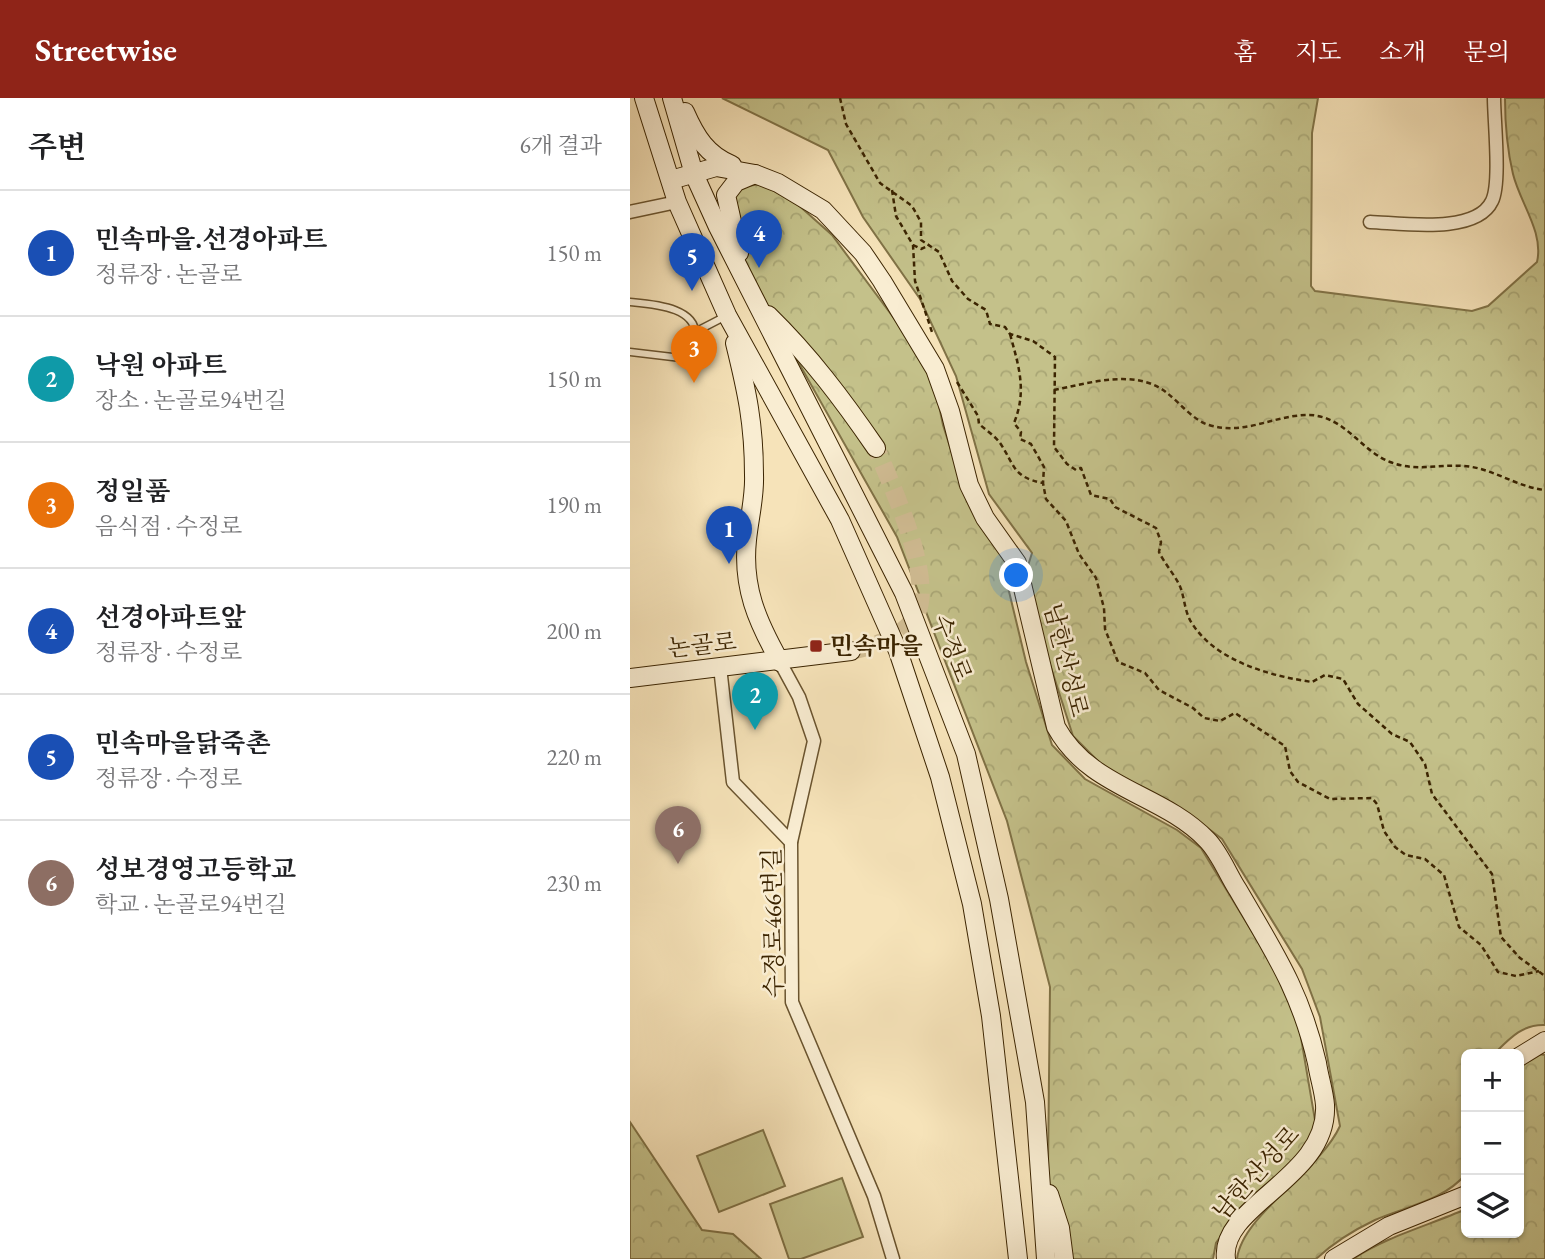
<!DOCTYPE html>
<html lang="ko">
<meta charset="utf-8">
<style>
body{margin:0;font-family:"EB Garamond","Noto Serif KR",serif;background:#f6f6f6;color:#202124}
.controls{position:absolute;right:21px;bottom:21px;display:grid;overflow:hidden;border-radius:10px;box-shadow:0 2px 5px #0004}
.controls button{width:63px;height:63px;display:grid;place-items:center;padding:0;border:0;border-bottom:2px solid #e0e0e0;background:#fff;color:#202124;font:35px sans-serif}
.you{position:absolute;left:387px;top:478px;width:24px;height:24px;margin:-18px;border:5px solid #fff;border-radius:50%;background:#1a73e8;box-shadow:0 0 0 10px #1a73e833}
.badge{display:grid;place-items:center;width:46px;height:46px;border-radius:50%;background:#8f2418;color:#fff;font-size:23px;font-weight:700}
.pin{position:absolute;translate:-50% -58px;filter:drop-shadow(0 2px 4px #0008)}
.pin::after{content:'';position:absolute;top:37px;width:24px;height:21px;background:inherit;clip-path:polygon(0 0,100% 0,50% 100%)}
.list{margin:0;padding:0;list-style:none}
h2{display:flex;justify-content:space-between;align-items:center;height:91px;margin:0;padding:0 28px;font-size:30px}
h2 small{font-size:23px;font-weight:400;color:#757577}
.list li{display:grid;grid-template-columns:46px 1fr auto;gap:21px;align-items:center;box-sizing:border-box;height:126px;padding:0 28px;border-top:2px solid #e0e0e0}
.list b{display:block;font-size:26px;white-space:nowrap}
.list p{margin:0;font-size:23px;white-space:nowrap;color:#757577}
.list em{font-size:23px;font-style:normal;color:#757577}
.icon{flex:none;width:38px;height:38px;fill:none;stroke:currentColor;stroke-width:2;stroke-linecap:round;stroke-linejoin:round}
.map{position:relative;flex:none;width:915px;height:1161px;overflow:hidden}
header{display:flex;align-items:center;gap:42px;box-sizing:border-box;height:98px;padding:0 35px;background:#8f2418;color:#fff}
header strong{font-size:33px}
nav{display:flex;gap:38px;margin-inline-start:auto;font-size:24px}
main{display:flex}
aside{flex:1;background:#fff}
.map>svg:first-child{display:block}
.forest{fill:url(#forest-crowns);stroke:#807246;stroke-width:2}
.pitch{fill:#c4c18a;stroke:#807246;stroke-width:2}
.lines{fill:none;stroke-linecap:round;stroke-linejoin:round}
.secondary-tunnel{stroke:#d1bd94;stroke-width:18;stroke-dasharray:18 9;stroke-linecap:butt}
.lane-casing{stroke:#6a542f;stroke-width:9}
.street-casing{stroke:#6a542f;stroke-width:15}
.secondary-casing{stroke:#3b2401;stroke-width:20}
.path{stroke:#3b2401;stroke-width:2.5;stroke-dasharray:5 3.5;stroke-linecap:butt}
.lane{stroke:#f9edd2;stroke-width:6}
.street{stroke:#f9edd2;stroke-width:12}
.secondary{stroke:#f9edd2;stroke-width:18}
.poi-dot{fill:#8f2418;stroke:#f9edd2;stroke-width:2.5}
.labels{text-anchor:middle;stroke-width:5;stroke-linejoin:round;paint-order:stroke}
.street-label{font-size:24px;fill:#3b2401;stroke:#f9edd2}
.poi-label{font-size:24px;font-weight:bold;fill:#3b2401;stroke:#f9edd2;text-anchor:start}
</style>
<header>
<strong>Streetwise</strong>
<nav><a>홈</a><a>지도</a><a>소개</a><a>문의</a></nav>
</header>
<main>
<aside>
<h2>주변<small>6개 결과</small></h2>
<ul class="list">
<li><span class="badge" style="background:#1a4fb4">1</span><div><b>민속마을.선경아파트</b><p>정류장 · 논골로</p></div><em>150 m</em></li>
<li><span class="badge" style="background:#0f9aa8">2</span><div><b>낙원 아파트</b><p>장소 · 논골로94번길</p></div><em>150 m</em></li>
<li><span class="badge" style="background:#e8710a">3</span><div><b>정일품</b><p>음식점 · 수정로</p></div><em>190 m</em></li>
<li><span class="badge" style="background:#1a4fb4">4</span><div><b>선경아파트앞</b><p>정류장 · 수정로</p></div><em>200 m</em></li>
<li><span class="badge" style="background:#1a4fb4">5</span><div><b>민속마을닭죽촌</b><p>정류장 · 수정로</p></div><em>220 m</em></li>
<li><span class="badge" style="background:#8d6e63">6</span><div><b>성보경영고등학교</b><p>학교 · 논골로94번길</p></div><em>230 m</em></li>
</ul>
</aside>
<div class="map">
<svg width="915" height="1161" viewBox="0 0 915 1161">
<defs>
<pattern id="forest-crowns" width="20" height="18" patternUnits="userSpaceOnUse" patternTransform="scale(1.75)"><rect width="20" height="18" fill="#c4c18a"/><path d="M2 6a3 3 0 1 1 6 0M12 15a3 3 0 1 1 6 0" fill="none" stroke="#a9a675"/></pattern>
</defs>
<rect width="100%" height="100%" fill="#f6e3b9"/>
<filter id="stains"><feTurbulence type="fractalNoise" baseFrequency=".00286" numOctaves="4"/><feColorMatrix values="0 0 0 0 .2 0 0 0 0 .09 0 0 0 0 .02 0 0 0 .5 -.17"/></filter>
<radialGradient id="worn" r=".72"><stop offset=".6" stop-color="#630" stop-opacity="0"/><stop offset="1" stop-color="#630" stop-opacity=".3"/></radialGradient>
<!-- forest -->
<g class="forest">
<path d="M92,0h596l-6,35 -1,153 4,5 157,20 16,-5 49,-44c7,-30 -17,-59 -24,-88 -6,-25 -8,-50 -8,-76h40v927c-23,-1 -36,14 -51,29h-28v120c-23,27 -59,32 -91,46 -21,10 -42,23 -59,39h-79c5,-44 82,-87 103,-133l-20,-109 -18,-48 -80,-130 -25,-19 -91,-51 -33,-33 -27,-84 -19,-83 5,-16 -43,-59 -33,-118 -36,-77 -57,-82 -35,-67z"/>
<path d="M132,86l33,18 37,33 73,98 30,53 8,39 25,78 43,60 -5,16 20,83 26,83 33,34 92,51 24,18 80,131 18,47 17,100 -7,16 -13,15 -67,68 -13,18 -3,16h-166l3,-272 -43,-166 -110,-284 -145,-257 -27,-67 6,-25z"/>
<path d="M901,955l14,2v204h-192c32,-22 77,-34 113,-50v24h53v-164z"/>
<path d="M0,1024l72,108 31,4 28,25h-131z"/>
</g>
<!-- pitch -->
<g class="pitch">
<path d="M133,1032l22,56 -66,26 -22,-56z"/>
<path d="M212,1080l21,59 -62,22h-12l-19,-55z"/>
</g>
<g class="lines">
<!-- secondary-tunnel -->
<path class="secondary-tunnel" d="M221,553c23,-5 53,-13 65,-36 19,-37 -25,-131 -40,-167"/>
<!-- lane casing -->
<g class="lane-casing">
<g id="lane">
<path d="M0,204c22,2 73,5 64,39 -2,9 -5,13 -13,17l-51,-6"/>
<path d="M65,234l31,-16"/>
</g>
</g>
<!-- street casing -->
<g class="street-casing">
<g id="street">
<path d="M0,114l47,-10"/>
<path d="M740,124c31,1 106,13 122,-21 9,-18 2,-81 2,-103"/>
<path d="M150,564l19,35 15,44 -23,101 1,160 82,194 19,63"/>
<path d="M90,569l13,115 58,60"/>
</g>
</g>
<!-- secondary casing -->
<g class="secondary-casing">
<g id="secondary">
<path d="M14,0l33,104 50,113 113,205 58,131 42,126 32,127 19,112 27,243"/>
<path d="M42,0l22,76 24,53 186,366 62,161 33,145 36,203 11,157"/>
<path d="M55,14c11,25 22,43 47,53"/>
<path d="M41,82l45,-13 39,7 23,9 45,27 40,43 19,28 53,88 15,42 19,74 16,33 32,45 39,164c34,62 106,66 151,113 13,13 21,35 31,50 36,62 63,102 79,173 2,14 7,28 8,42 4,73 -106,100 -99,154"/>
<path d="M109,155l-13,-58 10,-13 19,-8"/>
<path d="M138,217c42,41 75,85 108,133"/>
<path d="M105,245c12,49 19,81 19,132 1,22 -5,44 -7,65 -5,47 10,81 33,122"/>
<path d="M0,580l221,-27"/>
<path d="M889,959l26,-16"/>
<path d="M419,1096l11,34 4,31"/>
<path d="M704,1161l55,-33 77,-31"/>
</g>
</g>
<!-- path -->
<g class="path">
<path d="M210,0l6,26 34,59 32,23 9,16v18l18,12 13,29 16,18 18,11 4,14 15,3 5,7 23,7 22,16 -1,90 13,17 9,6 5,-2 10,27 19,4 5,8 41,21 5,14 -2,10c5,11 19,27 22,37 4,12 4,25 12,36 25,37 78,51 119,57l13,-7 18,4 15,25 34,30 18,8 15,22 7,30 60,80 9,63 19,21 25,18"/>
<path d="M262,92l4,26 17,29 2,36 17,51"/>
<path d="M283,147l8,4 7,-3"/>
<path d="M380,236c9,33 17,57 4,89l7,9 -1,7 11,5 13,23 -1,16"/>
<path d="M327,284l21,34 1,8c7,6 16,12 21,19 15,22 12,34 43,40l3,16 20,22 13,33 17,24 8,30 1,21 13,33 27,11 14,17 34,18 11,10 16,3 15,-8 50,33 5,25 8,11 32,17 42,-1 5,6 7,27 11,16 11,8 19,4 19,16 15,52 22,18 17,27 18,4 23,-5"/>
<path d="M424,292c35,-7 83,-22 113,3 12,9 27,28 42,32 35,11 65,-10 99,-10 36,0 53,36 82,47 26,10 48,2 74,4 29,2 52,21 81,24"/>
</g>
<!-- lane -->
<use href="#lane" class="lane"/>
<!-- street -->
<use href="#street" class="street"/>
<!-- secondary -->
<use href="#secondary" class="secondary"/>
</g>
<!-- markers -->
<rect class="poi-dot" x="179" y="541" width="14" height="14" rx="3.5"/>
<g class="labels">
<!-- street labels -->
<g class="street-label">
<text transform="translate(72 547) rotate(-6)" y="8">논골로</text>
<text transform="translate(322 550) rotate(69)" y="8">수정로</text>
<text transform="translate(436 562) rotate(76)" y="8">남한산성로</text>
<text transform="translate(143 825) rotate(-91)" y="8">수정로466번길</text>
<text transform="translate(626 1075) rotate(-48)" y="8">남한산성로</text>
</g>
<!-- poi labels -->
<g class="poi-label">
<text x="200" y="556">민속마을</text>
</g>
</g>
<rect width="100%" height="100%" filter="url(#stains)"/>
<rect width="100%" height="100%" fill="url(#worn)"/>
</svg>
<div class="controls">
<button>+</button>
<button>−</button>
<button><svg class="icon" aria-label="layers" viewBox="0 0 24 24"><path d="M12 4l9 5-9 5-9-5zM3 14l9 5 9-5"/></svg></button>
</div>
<div class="you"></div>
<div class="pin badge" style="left:99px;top:466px;background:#1a4fb4">1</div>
<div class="pin badge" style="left:125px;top:632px;background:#0f9aa8">2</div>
<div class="pin badge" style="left:64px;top:285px;background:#e8710a">3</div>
<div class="pin badge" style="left:129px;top:170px;background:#1a4fb4">4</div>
<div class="pin badge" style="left:62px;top:193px;background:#1a4fb4">5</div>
<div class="pin badge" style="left:48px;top:766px;background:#8d6e63">6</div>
</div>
</main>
